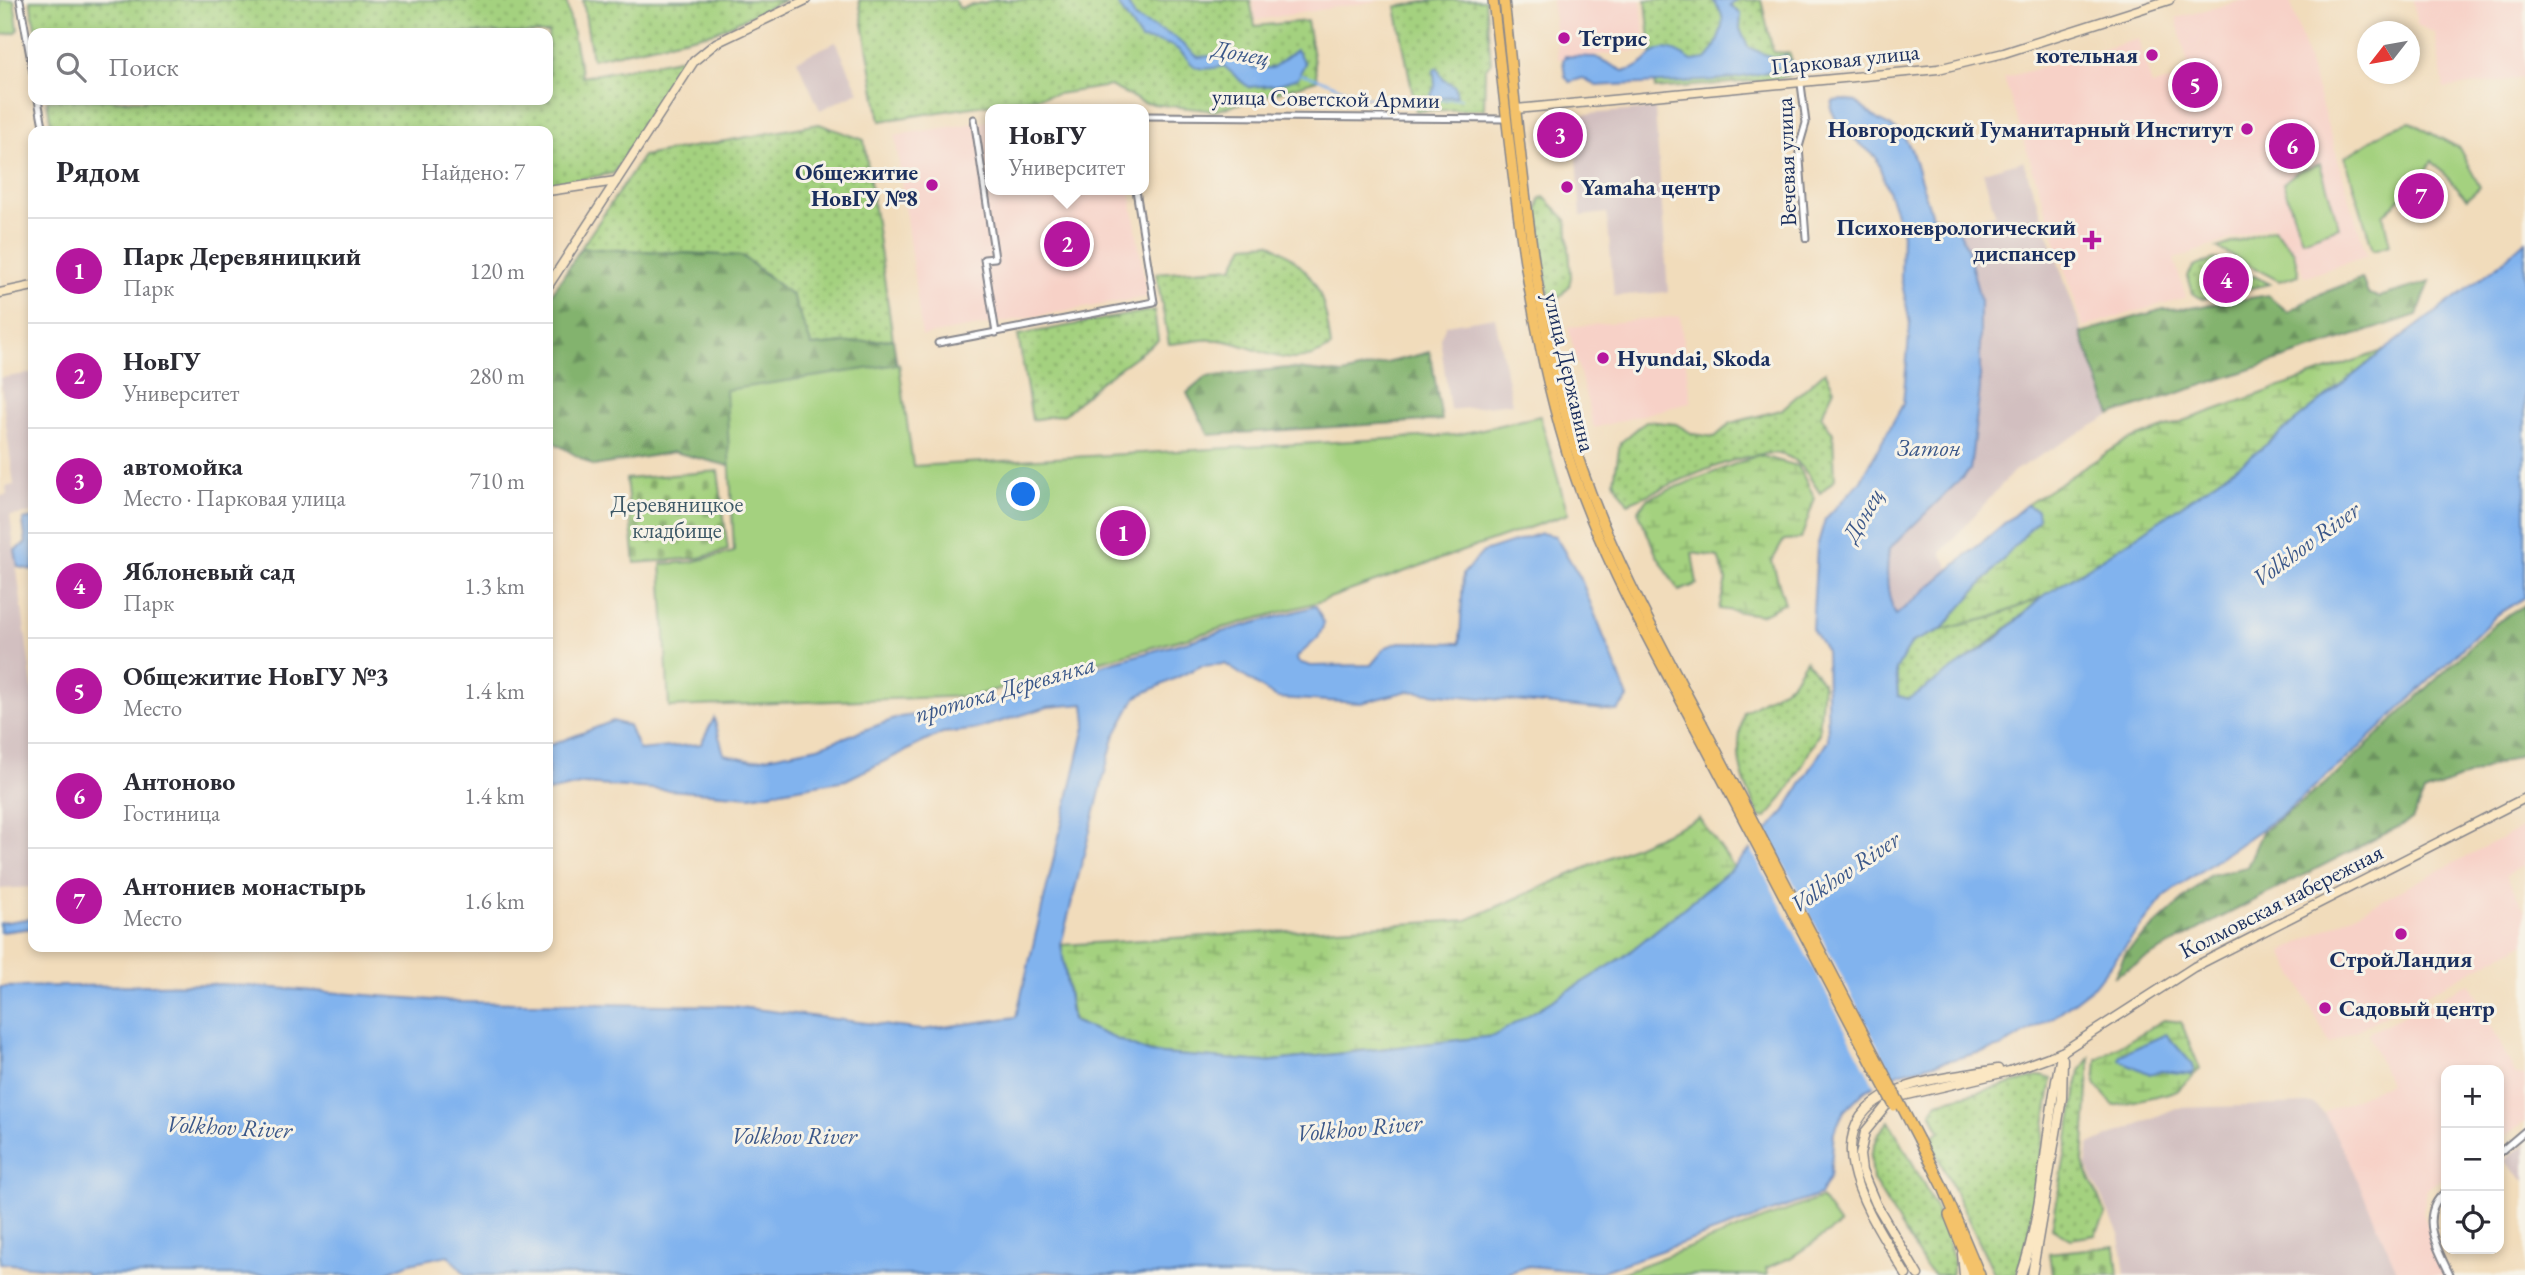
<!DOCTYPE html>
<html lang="ru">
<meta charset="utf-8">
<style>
body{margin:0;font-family:"EB Garamond",serif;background:#f7f7f7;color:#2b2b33}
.controls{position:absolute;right:21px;bottom:21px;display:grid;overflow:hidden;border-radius:14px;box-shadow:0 4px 10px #0003}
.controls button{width:63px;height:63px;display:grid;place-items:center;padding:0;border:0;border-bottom:2px solid #e1e1e2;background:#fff;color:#2b2b33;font:35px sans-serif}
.compass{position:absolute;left:2357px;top:21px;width:63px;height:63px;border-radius:50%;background:#fff;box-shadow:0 4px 10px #0003;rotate:239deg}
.you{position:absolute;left:1024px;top:495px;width:24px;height:24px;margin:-18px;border:5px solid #fff;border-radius:50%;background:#1a73e8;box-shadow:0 0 0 10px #1a73e833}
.badge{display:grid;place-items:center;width:46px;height:46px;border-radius:50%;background:#b5179e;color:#fff;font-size:23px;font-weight:700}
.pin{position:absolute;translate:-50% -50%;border:4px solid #fff;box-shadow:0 2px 7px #0006}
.popup{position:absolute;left:985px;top:104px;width:164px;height:91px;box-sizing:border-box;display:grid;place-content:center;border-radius:14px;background:#fff;filter:drop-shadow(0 2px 5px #0005);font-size:23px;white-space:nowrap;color:#7c7c81}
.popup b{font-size:26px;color:#2b2b33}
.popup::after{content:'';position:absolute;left:50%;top:100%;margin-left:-14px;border:14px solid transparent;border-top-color:#fff}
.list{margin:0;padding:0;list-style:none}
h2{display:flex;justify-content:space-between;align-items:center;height:91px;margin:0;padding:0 28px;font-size:30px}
h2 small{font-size:23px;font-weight:400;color:#7c7c81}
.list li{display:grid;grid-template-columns:46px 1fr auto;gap:21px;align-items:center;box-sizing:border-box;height:105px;padding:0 28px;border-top:2px solid #e1e1e2}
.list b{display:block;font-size:26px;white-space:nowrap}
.list p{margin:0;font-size:23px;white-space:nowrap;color:#7c7c81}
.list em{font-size:23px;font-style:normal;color:#7c7c81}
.icon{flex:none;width:38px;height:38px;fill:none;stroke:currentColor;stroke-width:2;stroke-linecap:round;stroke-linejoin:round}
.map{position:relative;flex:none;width:2525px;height:1275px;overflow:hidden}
.search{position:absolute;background:#fff;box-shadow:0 4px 10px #0003;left:28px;top:28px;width:525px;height:77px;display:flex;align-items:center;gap:18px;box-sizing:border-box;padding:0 24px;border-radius:14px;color:#7c7c81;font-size:26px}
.panel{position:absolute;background:#fff;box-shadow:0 4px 10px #0003;left:28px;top:126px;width:525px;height:826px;border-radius:14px}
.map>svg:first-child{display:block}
.built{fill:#f7d1c7}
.industrial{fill:#d2bfc0}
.grass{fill:url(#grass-dots);stroke:#60806e;stroke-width:2}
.forest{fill:url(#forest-firs);stroke:#4f7166;stroke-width:2}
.wetland{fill:url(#wetland-marsh);stroke:#60806e;stroke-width:2}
.cemetery{fill:url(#cemetery-stones);stroke:#60806e;stroke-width:2}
.park{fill:#a4d17f;stroke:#60806e;stroke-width:2}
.water{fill:#81b3ee;stroke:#4e71a6;stroke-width:2}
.pier{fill:#f1dcbb}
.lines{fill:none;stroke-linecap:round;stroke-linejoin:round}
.stream{stroke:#81b3ee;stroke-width:2}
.street-casing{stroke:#86868c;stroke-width:9}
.secondary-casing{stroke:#86868c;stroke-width:11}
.primary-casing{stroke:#86868c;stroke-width:12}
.street{stroke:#fff;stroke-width:5}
.secondary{stroke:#fbe7c3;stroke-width:8}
.primary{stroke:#f4c26a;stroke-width:9}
.primary-bridge-casing{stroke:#86868c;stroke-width:12;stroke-linecap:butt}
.primary-bridge{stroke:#f4c26a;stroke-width:9}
.poi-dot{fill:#b5179e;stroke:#f7f3e8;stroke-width:2.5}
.labels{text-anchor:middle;stroke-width:6;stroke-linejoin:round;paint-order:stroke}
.poi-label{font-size:23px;font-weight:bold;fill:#1b2f5e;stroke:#f7f3e8;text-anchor:start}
.street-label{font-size:23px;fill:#1b2f5e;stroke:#f7f3e8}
.park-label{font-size:23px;fill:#3d5866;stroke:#f7f3e8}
.water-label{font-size:24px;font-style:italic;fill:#3a5789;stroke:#f7f3e8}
</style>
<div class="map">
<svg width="2525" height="1275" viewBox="0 0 2525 1275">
<defs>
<pattern id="grass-dots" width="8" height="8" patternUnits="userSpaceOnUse" patternTransform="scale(1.75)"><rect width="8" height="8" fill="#a4d17f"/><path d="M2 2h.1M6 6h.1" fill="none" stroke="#85aa6b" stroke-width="1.8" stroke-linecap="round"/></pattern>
<pattern id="forest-firs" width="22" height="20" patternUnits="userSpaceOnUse" patternTransform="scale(1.75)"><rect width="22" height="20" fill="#83b36e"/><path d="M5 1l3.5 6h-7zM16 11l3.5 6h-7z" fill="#6a925e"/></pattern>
<pattern id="wetland-marsh" width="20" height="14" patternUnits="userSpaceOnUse" patternTransform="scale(1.75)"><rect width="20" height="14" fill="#a4d17f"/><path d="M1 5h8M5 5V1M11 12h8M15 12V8" fill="none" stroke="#85aa6b"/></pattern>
<pattern id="cemetery-stones" width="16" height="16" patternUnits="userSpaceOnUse" patternTransform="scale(1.75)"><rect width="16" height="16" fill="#a4d17f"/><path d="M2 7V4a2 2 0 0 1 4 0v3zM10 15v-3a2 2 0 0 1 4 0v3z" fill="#85aa6b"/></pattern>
</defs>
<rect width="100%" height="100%" fill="#f7f3e8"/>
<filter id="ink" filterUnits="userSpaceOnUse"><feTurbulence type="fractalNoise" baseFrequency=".0143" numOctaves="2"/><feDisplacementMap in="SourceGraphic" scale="14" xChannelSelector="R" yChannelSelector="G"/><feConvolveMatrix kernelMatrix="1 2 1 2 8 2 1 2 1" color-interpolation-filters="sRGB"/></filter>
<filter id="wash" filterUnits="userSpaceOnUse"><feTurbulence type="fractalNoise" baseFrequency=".00686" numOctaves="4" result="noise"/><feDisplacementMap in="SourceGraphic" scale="28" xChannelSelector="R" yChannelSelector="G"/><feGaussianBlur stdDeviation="1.57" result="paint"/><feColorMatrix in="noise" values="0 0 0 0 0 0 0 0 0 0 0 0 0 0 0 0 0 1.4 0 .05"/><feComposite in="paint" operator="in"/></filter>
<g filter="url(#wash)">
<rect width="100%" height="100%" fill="#f1dcbb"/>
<!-- built -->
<g class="built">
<path d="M1252,0h131l-127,20z"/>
<path d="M1552,0h89l5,50 -88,9z"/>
<path d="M2244,0h46l77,256 -62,21 -10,-24 -23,-28 -98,34 12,38 -103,30 -79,-249 134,-39 14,46 39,-9 -15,-58z"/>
<path d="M2413,0h112v78l-81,10 -9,-55 -18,-8z"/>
<path d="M990,121v69h140l17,107 -225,39 -27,-201z"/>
<path d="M1680,316l11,86 -97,26 -26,-101z"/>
<path d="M2525,826v39l-19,10 19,36v32l-195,101 -48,-92z"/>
<path d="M2470,983l46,92 9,1v46l-26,18v-70h-53v106l-19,13 -4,24 22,62h-46l-75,-162 65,-29 -21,-51z"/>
</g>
<!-- industrial -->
<g class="industrial">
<path d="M836,42l23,50 -39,18 -23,-50z"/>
<path d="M1655,109l13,183 -54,4 -7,-83 -26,3 -7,-101z"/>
<path d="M2023,161l88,254 -97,56 -73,82 9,16 -54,47 -5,-10 -4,-41 2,-16 81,-79 5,-32 5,-49 -13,-142 -11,-23 39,-10 -12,-42z"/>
<path d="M1495,317l17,86 -62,7 -10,-72 6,-13z"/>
<path d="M33,373v140l-23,3 23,176v195l-33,2v-393l7,-1 -1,-8 8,-2 -14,-107z"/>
<path d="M2313,1104l11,9 24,46 51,116h-274l-5,-39 -34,-71 3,-20 87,-37z"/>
<path d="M2525,1143v38l-21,-20z"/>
</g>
<!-- grass -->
<g class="grass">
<path d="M30,0h536l16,77 102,-19 -70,115 -66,12v-54h-496l-5,-31h501v-67h-512z"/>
<path d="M583,0h202l-70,32 -123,27z"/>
<path d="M859,0h96l4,8 36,-8h255l5,26 52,-5 10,59 -102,31 -71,-8 -34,-17 -230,35z"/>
<path d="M1436,0h49l6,62 -6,8 -1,39 -68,2 -20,-104z"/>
<path d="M1646,0h115l12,52 16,1 7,19 -16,7 -125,10z"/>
<path d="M819,124l45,16 29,199 -81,7 -20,-51 -50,-39 -161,-8 62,-92z"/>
<path d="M1544,197l23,23 4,57 -2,9 -19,22 -12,-95 2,-15z"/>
<path d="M1270,243c48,29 54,51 61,104 -43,27 -67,1 -106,-6 -17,-4 -39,2 -56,3l-13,-71 77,-6 12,-22z"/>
<path d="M2214,259l10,2 46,23 -68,15 -9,-6 -5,-17 5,-9z"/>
<path d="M1154,310l4,30 -58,42 -35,32 -33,6 -14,-85z"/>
<path d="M1825,371l9,18 -13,27 12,17 2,46 -15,14c-10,-14 -18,-33 -37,-38 -34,-10 -120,34 -155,48l-14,-22 6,-38 26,-22 30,3 17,10 22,3 16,-14 50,-13z"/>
<path d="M2042,597c-41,38 -84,72 -132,102l-12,-3 -2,-27 16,-27 29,-12 52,-13z"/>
<path d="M1806,660l17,23 -4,50 -25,48 -27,37 -7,-1c-20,-40 -27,-61 -16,-105l47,-28z"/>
<path d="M2090,1058l-7,105 23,52 -11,20 -24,4 -19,-11 28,-157z"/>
<path d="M2041,1076l11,3 -25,165 -11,31h-21l-66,-137 11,-7 -9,-19 7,-10z"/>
<path d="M1889,1121c17,30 73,124 63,154h-18l-7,-6 -54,-89 -2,-24 8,-23z"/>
</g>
<!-- forest -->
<g class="forest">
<path d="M581,248l161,8 50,39 20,51 81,-7 22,148 -134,-8 -107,-27 -80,14 -46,-27v-139z"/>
<path d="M2362,278l6,16 11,3 51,-15 -13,33 -306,100 -30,-82 83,-24 26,-1 78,-13 20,17 27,-16z"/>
<path d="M1430,352l12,68 -233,15 -22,-42 19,-16 81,-9 56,6z"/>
<path d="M2525,605v148l-101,40 -12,27 -200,102 -97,54 11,-24 84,-77 37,-8 15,-35 72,-55 159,-152z"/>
</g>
<!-- wetland -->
<g class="wetland">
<path d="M2385,350l-133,106 -110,77 -100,64 -49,20 -52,13 96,-110v-10l-11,-5 98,-63z"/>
<path d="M1758,455l40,11 17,32 -14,41 -17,1 -12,21 13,42 -24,12 -42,-6 7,-29 -8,-23 -26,-4 5,31 -18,7 -23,-37 -18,-43 10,-13z"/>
<path d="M1699,818l35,49 -112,91 -128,78 -229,26 -115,-9 -77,-32 -12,-76 406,-25z"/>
<path d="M2164,1020l17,2 19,47 -23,22 -63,15 -19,-22 2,-25z"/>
</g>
<!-- cemetery -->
<g class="cemetery">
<path d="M718,471l10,79 -29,8 -64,5 -9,-84z"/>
<path d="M2115,1246l3,29h-66l-3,-22z"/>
</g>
<!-- park -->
<g class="park">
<path d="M0,0h14l4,29 -2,3 -16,3z"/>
<path d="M2410,122l49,26 21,39 -13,12 -35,-38 -11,18 -38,36 7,30 -17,5 -28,-93 44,-28z"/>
<path d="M2320,164l19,63 -37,13 -19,-57 15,-12z"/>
<path d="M2274,229l20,23 5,23 -20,6 -62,-33z"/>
<path d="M899,364l14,102 543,-31 84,-19 28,98 -250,88 -345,94 -304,11 -8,-143 30,-2 43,-10 -8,-162z"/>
<path d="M1821,1198l19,27 -50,33 -24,10 1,7h-151z"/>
</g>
<!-- water -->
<g class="water">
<path d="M1115,0h11l10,19 37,17 25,21 39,-3 16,14h19l24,-18 9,13 -7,15 -22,7 -28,2 -24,-21c-42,10 -28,-10 -54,-21 -8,-3 -20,-4 -29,-5z"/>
<path d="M1713,0h24l-7,6 11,8 -1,15 8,18 25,11 13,-2 4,5c-28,25 -151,21 -193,25l-14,-8 -13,4 -5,-5 -2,-17 2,-4 31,1 27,14c33,-2 24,-41 69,-10l14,-2c10,-9 20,-36 15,-46 -2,-5 -5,-8 -8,-13z"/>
<path d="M1437,68l7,12 11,6 2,10 -27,2 5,-12 -1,-16z"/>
<path d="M1842,100l14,2 22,18 23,12 10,17 21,67 24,8 11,23 13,53v89l-10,81 -81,79c-3,21 -3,47 7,66l130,-110 11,5 1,10 -97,110 -29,12 -16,28 2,26 11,3 85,-58 48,-44 100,-64 110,-77 133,-106 115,-86 25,-23v356l-28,18 -141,136 -72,62 -119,83 -71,90 -39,30 -54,31 -102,26 -34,17 -21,21 -10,21 -4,44 -10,19 -223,78 -68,-7 -27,9h-417l-39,-4 -22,4h-558l-18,-20 -38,8 -29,12h-294l-4,-4 -83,-8v-276l221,-3 238,18 272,4 191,24 94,-13 70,-294 -2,-19 -36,3 -75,23 -31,3 -96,47 -95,16 -167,-12 -36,8v-46l65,-25 16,5 10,24 62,-6 13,-26 10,36 28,6 66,-13 82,-30 82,-11 62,-18 40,-18 232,-64 8,18 -6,14 -21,19 1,5 13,4 60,-1 15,-18 13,-5 61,1 3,-69 20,-22 58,-19 14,3 25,41 48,121 -11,13 -209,-20 -47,12 -84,-5 -52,-34 -24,2 -65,31 -22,40 -53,207 11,77 78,32 115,9 229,-26 128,-78 112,-91 51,-56 43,-71 -2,-89 -14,-22 5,-82 8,-28 35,-37 43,-78 7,-80 -9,-46 1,-48 -26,-73 -37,-31 -8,-17 2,-8z"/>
<path d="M33,518v52l-15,-3 -3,-17 11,-7 -3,-23z"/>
<path d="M33,918v10l-33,4v-9z"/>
<path d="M2166,1034l27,31 1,5 -3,4 -30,-3 -11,3 -31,-14 1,-5z"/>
</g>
<!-- pier -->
<path class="pier" d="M1765,828l130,251 -19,10 -127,-244z"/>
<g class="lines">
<!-- stream -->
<path class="stream" d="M1300,74c27,4 47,20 73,25 29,6 59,2 88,-1"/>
</g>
</g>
<g filter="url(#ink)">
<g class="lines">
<!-- street casing -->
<g class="street-casing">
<g id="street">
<path d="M20,0l13,73"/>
<path d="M1801,84l5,39 -7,24 7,91"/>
<path d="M38,100l6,31"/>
<path d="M1144,116l363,3"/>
<path d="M974,119l21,139 -11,1 12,74"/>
<path d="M938,343l216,-41 -18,-112"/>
<path d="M2499,1153l26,-22"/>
<path d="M2446,1191c-29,24 -9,56 4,84"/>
</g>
</g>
<!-- secondary casing -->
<g class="secondary-casing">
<g id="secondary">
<path d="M1516,109l422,-40 66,-16 165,-53"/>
<path d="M548,191l68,-10"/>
<path d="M548,286l146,-225 22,-18 90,-43"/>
<path d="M0,293l33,-7"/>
<path d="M1962,1254l2,21"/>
<path d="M1906,1275c-30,-52 -100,-144 -13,-183 32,-14 72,-17 105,-23"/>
<path d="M1918,1275l-42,-71 -14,-33 -2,-16 5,-23 21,-26 17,-10 107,-25 52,-19 132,-85 331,-169"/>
<path d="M2021,1275c25,-71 23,-150 41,-223"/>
<path d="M2032,1275l30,-177 1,-39"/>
</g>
</g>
<!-- primary casing -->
<g class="primary-casing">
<g id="primary">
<path d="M1493,0c18,150 29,304 73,449 30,98 81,188 129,278"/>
<path d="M1504,0c18,156 27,320 78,469 31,89 77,172 120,254"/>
<path d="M1919,1140l23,45 38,90"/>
<path d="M1949,1215l24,60"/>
</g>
</g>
<!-- street -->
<use href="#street" class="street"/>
<!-- secondary -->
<use href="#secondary" class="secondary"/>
<!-- primary -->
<use href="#primary" class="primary"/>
<!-- primary-bridge casing -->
<g class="primary-bridge-casing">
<g id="primary-bridge">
<path d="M1702,723l217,417"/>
<path d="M1695,727l199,379"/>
</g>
</g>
<!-- primary-bridge -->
<use href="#primary-bridge" class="primary-bridge"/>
</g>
</g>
<!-- markers -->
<g class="poi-dot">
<circle cx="1564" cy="38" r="7"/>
<circle cx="2152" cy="55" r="7"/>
<circle cx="2247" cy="129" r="7"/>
<circle cx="932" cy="185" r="7"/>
<circle cx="1567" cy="187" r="7"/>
<path d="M2088.5 229.5h7v7h7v7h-7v7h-7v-7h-7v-7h7z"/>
<circle cx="1603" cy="358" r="7"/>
<circle cx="2401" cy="934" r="7"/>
<circle cx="2325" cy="1008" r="7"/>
</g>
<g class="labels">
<!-- poi labels -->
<g class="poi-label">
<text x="1578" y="46">Тетрис</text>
<text x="2138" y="63" text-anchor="end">котельная</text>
<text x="2233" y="137" text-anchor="end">Новгородский Гуманитарный Институт</text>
<text x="918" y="180" text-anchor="end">Общежитие<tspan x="918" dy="26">НовГУ №8</tspan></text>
<text x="1581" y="195">Yamaha центр</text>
<text x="2076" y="235" text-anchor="end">Психоневрологический<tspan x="2076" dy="26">диспансер</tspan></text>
<text x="1617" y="366">Hyundai, Skoda</text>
<text x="2401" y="967" text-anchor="middle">СтройЛандия</text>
<text x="2339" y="1016">Садовый центр</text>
</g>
<!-- street labels -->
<g class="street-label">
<text transform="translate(1845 59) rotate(-6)" y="8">Парковая улица</text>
<text transform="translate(1326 98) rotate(1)" y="8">улица Советской Армии</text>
<text transform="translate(1786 162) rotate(-92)" y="8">Вечевая улица</text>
<text transform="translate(1570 372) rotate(77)" y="8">улица Державина</text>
<text transform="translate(2281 901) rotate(-27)" y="8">Колмовская набережная</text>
</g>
<!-- park labels -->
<g class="park-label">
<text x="677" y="512">Деревяницкое<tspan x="677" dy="26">кладбище</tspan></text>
</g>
<!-- water labels -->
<g class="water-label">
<text transform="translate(1241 53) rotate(10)" y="8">Донец</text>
<text x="1929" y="456">Затон</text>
<text transform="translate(1863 515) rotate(-60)" y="8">Донец</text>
<text transform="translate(2306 544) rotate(-36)" y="8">Volkhov River</text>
<text transform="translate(1005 689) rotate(-16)" y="8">протока Деревянка</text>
<text transform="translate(1845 872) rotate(-34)" y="8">Volkhov River</text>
<text transform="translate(229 1127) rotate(3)" y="8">Volkhov River</text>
<text transform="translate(1359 1128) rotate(-5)" y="8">Volkhov River</text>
<text x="794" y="1144">Volkhov River</text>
</g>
</g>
</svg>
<div class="controls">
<button>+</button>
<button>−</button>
<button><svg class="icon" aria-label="locate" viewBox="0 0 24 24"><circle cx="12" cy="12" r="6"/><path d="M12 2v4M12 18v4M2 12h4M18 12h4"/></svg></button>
</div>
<svg class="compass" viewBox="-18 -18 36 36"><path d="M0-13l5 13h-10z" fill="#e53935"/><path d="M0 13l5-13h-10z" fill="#7c7c81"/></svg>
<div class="you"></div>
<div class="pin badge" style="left:1123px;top:533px">1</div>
<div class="pin badge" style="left:1067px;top:244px">2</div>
<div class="popup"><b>НовГУ</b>Университет</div>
<div class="pin badge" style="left:1560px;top:135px">3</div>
<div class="pin badge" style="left:2226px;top:280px">4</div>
<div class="pin badge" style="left:2195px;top:85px">5</div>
<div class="pin badge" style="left:2292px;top:146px">6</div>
<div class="pin badge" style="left:2421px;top:196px">7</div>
<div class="search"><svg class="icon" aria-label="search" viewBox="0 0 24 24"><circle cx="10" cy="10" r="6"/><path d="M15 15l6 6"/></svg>Поиск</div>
<section class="panel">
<h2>Рядом<small>Найдено: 7</small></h2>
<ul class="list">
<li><span class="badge">1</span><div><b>Парк Деревяницкий</b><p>Парк</p></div><em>120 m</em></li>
<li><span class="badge">2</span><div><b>НовГУ</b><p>Университет</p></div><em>280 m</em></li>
<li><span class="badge">3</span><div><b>автомойка</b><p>Место · Парковая улица</p></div><em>710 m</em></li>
<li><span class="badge">4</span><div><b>Яблоневый сад</b><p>Парк</p></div><em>1.3 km</em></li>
<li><span class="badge">5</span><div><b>Общежитие НовГУ №3</b><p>Место</p></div><em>1.4 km</em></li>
<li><span class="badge">6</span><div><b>Антоново</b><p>Гостиница</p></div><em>1.4 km</em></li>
<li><span class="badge">7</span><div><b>Антониев монастырь</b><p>Место</p></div><em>1.6 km</em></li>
</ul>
</section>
</div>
